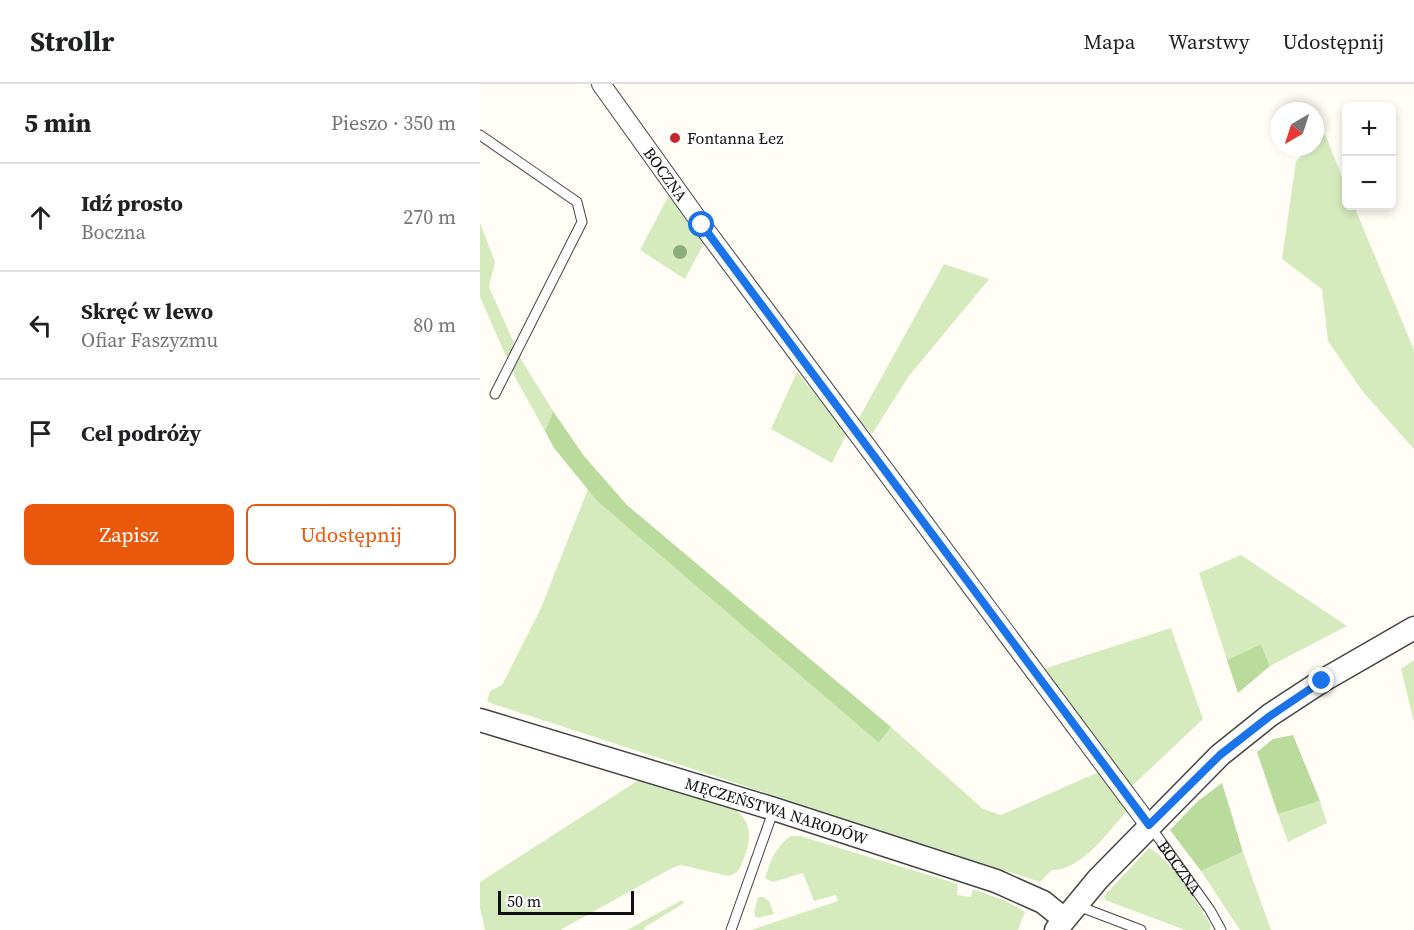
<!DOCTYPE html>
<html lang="pl">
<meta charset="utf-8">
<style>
body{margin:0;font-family:"Source Serif 4",serif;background:#f6f6f6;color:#202124}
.controls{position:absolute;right:18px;top:18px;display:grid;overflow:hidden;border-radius:9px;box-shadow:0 3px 9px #0003}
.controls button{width:54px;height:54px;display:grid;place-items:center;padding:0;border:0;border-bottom:2px solid #e0e0e0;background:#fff;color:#202124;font:30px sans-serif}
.compass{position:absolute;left:790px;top:18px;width:54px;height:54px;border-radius:50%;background:#fff;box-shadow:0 3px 9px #0003;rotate:219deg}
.scale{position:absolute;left:18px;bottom:15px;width:136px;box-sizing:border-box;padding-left:6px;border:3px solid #111;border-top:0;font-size:16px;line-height:21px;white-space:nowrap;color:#111;-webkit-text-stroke:4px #fff;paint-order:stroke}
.stop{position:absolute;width:18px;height:18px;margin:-14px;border:4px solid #1a73e8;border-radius:50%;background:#fff}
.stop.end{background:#1a73e8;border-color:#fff;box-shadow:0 2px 6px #0008}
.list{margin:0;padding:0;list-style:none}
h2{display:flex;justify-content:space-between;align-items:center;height:78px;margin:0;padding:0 24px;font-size:26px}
h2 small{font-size:20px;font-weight:400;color:#757577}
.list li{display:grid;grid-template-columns:39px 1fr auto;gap:18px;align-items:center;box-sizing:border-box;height:108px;padding:0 24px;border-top:2px solid #e0e0e0}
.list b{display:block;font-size:22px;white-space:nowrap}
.list p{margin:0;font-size:20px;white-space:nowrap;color:#757577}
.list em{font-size:20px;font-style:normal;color:#757577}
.actions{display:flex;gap:12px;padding:18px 24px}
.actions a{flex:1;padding:14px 0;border:2px solid #ea580c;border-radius:9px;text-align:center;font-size:21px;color:#ea580c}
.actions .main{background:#ea580c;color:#fff}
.icon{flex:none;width:33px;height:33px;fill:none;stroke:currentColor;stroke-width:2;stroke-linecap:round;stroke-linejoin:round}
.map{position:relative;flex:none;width:934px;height:846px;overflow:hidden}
header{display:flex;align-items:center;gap:36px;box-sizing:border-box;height:84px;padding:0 30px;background:#fff;border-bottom:2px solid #e0e0e0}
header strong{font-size:28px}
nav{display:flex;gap:33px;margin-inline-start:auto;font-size:21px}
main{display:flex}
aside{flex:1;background:#fff}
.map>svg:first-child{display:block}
.green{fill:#d5ebbd}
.forest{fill:#b9dc9c}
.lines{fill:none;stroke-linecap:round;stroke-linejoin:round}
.service-casing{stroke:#444;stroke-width:11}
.minor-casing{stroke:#444;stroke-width:20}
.tertiary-casing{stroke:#444;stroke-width:25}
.service{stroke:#fff;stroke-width:9}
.minor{stroke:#fff;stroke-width:18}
.tertiary{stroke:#fff;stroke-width:22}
.tree{fill:#8dad7f}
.route{stroke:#1a73e8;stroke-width:8}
.poi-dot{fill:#c4262e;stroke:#fff;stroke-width:2}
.labels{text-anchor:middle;stroke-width:6;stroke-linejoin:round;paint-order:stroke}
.poi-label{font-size:16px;fill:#111;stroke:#fff;text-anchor:start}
.street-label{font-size:16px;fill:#111;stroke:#fff}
</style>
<header>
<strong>Strollr</strong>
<nav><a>Mapa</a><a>Warstwy</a><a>Udostępnij</a></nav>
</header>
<main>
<aside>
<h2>5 min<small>Pieszo · 350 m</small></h2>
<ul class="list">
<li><svg class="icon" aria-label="ahead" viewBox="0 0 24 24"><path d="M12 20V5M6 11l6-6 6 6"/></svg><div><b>Idź prosto</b><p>Boczna</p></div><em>270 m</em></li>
<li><svg class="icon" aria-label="left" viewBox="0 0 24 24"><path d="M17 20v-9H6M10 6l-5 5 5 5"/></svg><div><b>Skręć w lewo</b><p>Ofiar Faszyzmu</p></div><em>80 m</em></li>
<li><svg class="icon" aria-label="arrive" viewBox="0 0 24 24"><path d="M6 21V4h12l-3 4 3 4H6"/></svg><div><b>Cel podróży</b></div></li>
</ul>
<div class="actions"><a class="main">Zapisz</a><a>Udostępnij</a></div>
</aside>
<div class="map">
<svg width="934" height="846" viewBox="0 0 934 846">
<rect width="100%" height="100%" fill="#fffdf5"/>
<!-- green -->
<g class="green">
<path d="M845,50l21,53v19h8l60,144v99l-51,-57 -35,-51 -6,-52 -40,-30 14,-98 15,-14h4v-4z"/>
<path d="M189,111l35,48 -19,36 -45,-29z"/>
<path d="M0,139l15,39 -6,25 33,74 31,50 -8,20 -29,-52 -36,-82z"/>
<path d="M464,180l45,15 -80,97 -37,58 -14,-14z"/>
<path d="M317,288l50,61 -15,30 -61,-34z"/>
<path d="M108,405l10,13 281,241 12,-16 92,82 18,6 100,-44 28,38c-19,20 -47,62 -77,61l-12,12 -553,-180 3,-11 12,-6 39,-77z"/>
<path d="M761,471l106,71 -77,40 -9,-22 -34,16 -28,-87z"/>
<path d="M691,544l32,91 -73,69 -90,-118z"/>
<path d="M934,576v62l-13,-53z"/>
<path d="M162,694l91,30c18,12 19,28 12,47 -4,11 -5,18 -17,21l-47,-11 -9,3 -112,62h-75l-5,-22v-26z"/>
<path d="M840,717l7,22 -39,19 -10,-28z"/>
<path d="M311,752h9l158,48 -1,11 14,2 2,-8 33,12 19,11 -7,18h-267l87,-29 -2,-6 -22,6 -11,-28 -30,9 -8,-4c6,-18 10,-31 26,-42z"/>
<path d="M669,764c23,12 49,55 62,78l-1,4h-25l-80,-30 -1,-4z"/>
<path d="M763,768l28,78h-31l-39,-59z"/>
<path d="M278,813h5l6,4 5,13 -16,4 -3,-2 -1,-4z"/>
<path d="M202,816l2,3 -39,24 -1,3h-17z"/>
</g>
<!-- forest -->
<g class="forest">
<path d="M73,327l31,45 43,49 264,222 -12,16 -281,-241 -44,-54 -9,-17z"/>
<path d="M781,560l9,22 -32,27 -11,-33z"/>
<path d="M813,651l27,66 -42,13 -21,-62 16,-13z"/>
<path d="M742,699l21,69 -42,19 -31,-41 28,-29z"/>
</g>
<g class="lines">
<!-- service casing -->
<g class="service-casing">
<g id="service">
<path d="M0,51l97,67 5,20 -87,172"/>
<path id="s1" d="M670,742l60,84 11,20"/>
<path d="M598,822l63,24"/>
<path d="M251,846l43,-121"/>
</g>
</g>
<!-- minor casing -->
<g class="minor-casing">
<g id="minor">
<path id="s2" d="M121,0l101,141 447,600"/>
</g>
</g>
<!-- tertiary casing -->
<g class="tertiary-casing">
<g id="tertiary">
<path id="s3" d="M0,636l294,89 222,72 47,21 21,17"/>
<path d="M576,846l42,-51 122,-124 50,-40 52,-34 92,-53"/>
</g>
</g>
<!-- service -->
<use href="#service" class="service"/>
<!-- minor -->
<use href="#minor" class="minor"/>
<!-- tertiary -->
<use href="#tertiary" class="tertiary"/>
</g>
<!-- trees -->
<circle class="tree" cx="200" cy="168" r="7"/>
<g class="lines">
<!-- route -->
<path class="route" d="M222,141l447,600 71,-70 50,-39 52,-35"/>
</g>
<!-- markers -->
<circle class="poi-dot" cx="195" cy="54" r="6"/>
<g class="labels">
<!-- poi labels -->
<g class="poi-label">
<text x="207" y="60">Fontanna Łez</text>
</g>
<!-- street labels -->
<g class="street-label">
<text dy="6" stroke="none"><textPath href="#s2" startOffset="111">BOCZNA</textPath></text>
<text dy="6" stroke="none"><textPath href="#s3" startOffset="310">MĘCZEŃSTWA NARODÓW</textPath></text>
<text dy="6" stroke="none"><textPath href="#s1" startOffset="51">BOCZNA</textPath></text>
</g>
</g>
</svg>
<div class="controls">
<button>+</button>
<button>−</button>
</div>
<svg class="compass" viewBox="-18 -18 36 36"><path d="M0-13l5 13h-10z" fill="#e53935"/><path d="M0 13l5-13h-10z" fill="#757577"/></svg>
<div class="scale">50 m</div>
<div class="stop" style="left:222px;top:141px"></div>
<div class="stop end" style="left:842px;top:597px"></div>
</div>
</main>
